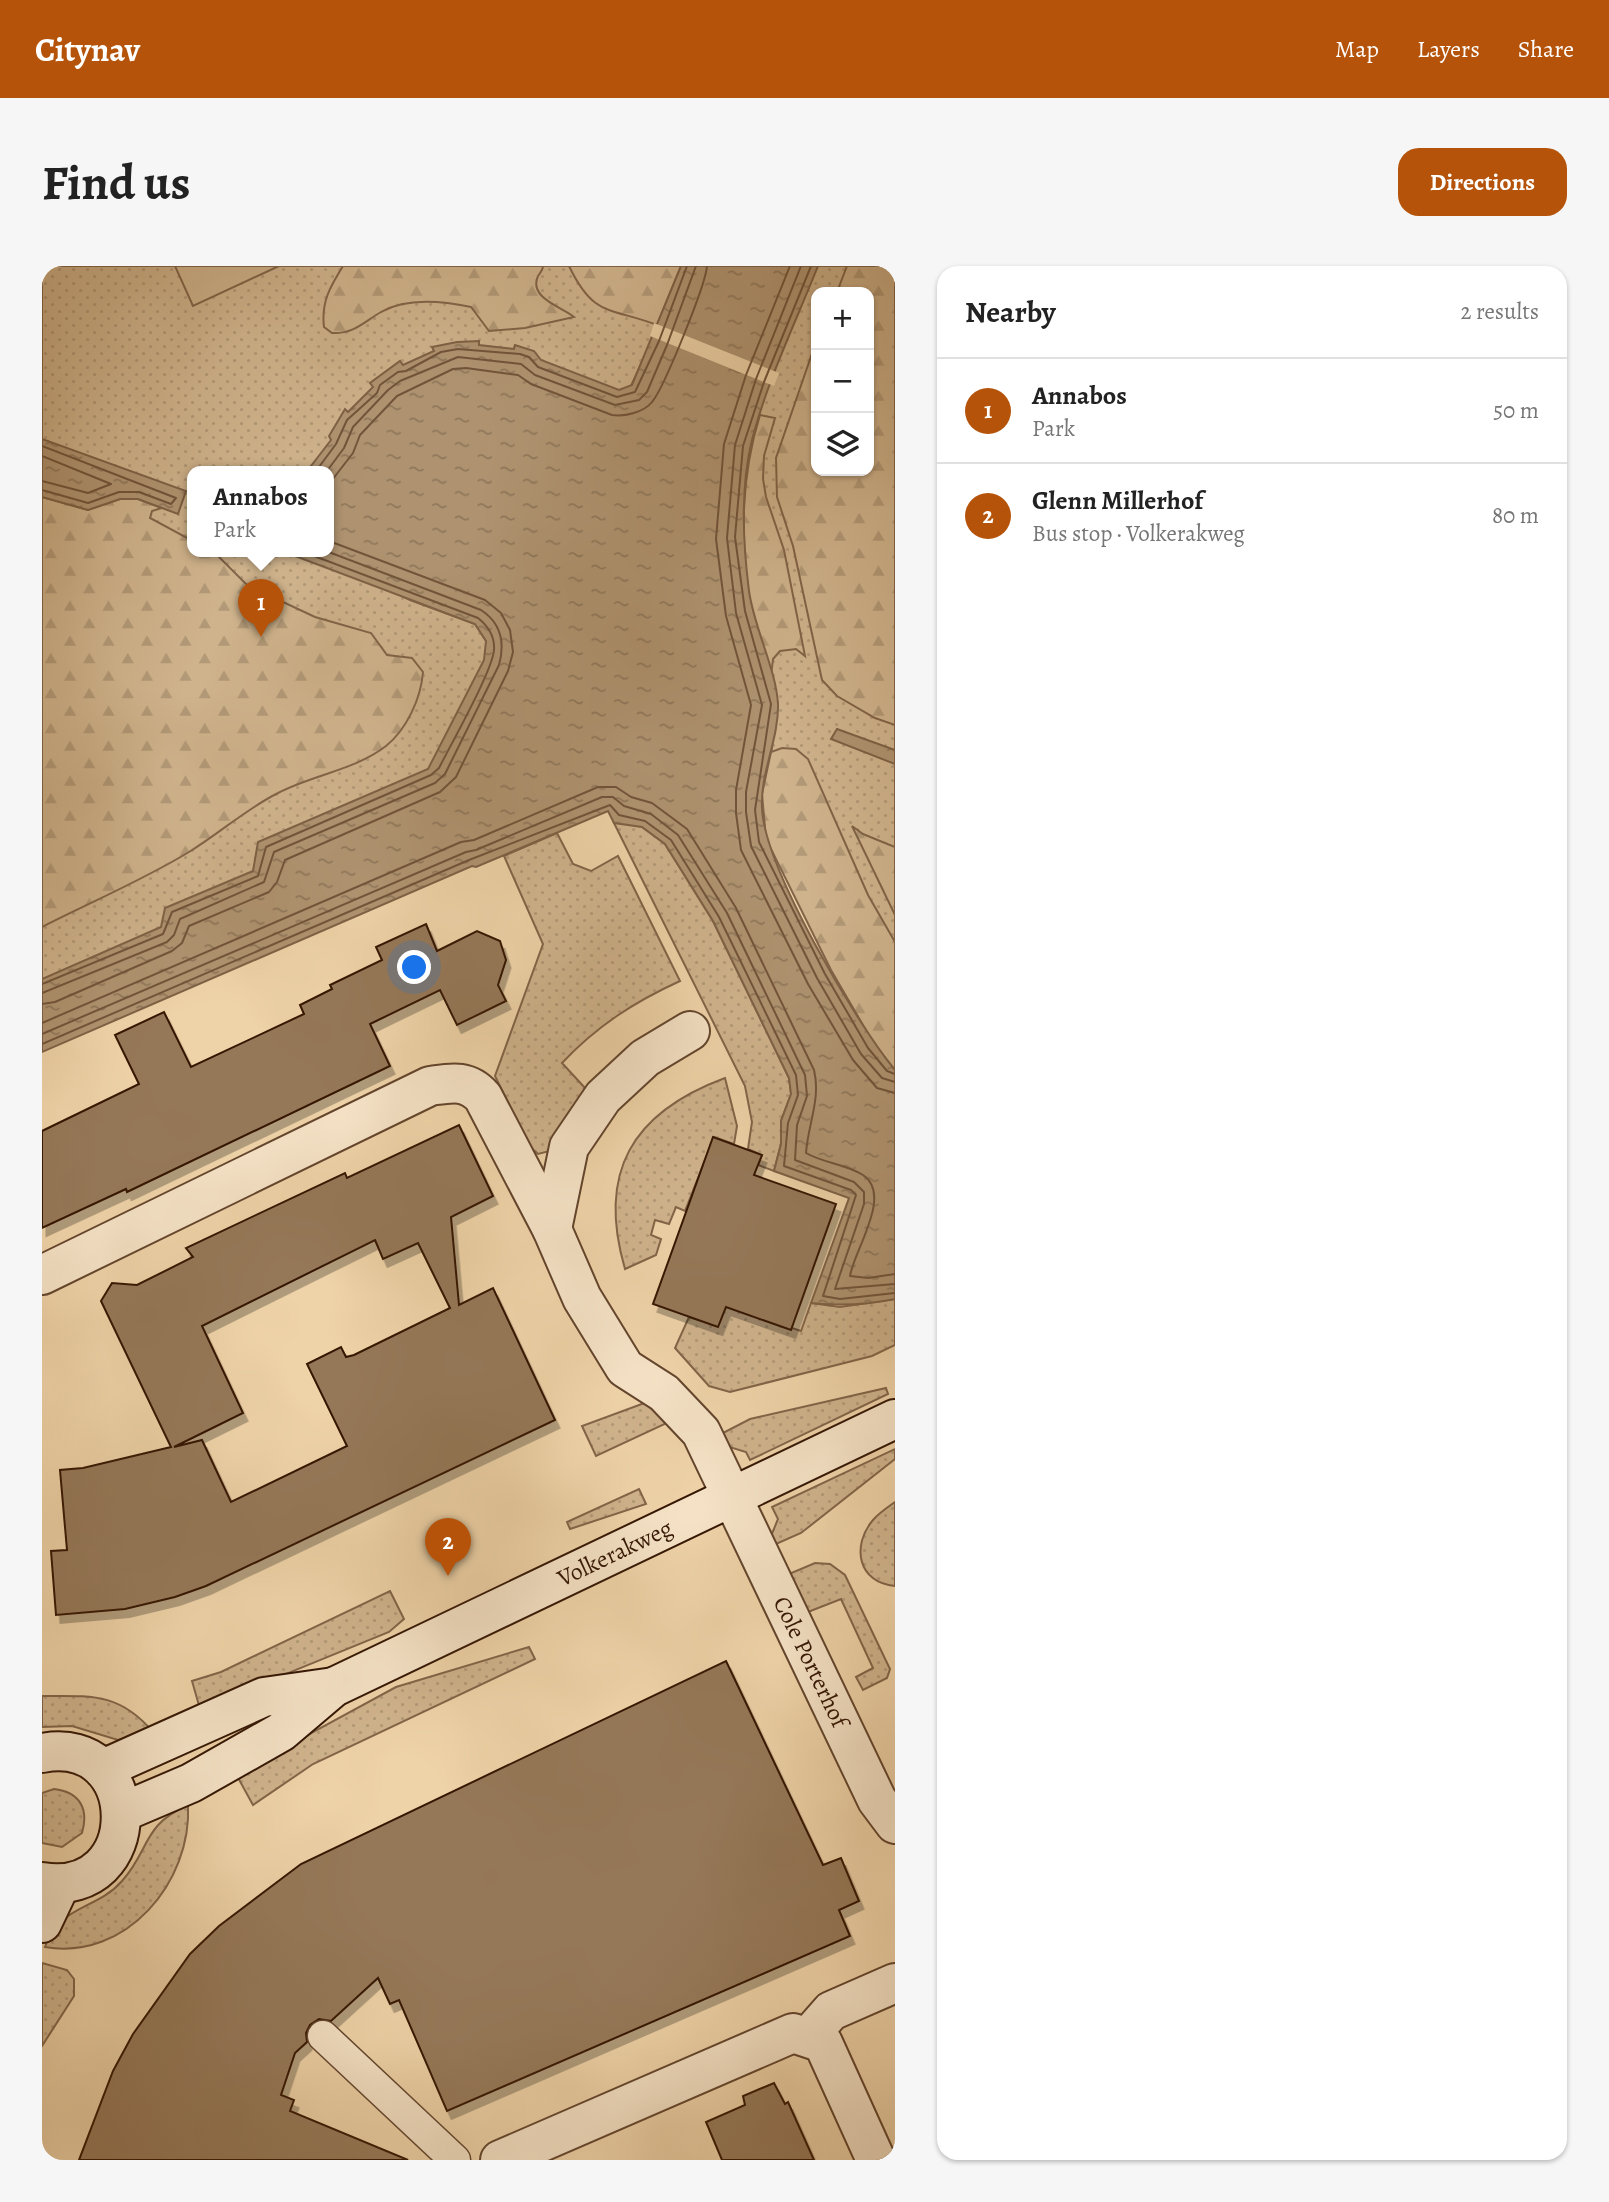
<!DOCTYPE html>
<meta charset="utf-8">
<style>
body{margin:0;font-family:Alegreya,serif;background:#f6f6f6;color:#222}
.controls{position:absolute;right:21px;top:21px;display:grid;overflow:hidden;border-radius:14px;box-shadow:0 2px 5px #0004}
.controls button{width:63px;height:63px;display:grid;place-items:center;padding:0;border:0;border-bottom:2px solid #e0e0e0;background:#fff;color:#222;font:35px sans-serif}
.you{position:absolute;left:373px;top:702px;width:24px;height:24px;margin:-18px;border:5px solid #fff;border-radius:50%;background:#1a73e8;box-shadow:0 0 0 10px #1a73e833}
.badge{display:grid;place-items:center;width:46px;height:46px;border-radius:50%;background:#b45309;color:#fff;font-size:23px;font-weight:700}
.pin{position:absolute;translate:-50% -58px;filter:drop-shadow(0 2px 4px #0008)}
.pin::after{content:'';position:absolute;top:37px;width:24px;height:21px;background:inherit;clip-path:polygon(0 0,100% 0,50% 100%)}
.popup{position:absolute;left:145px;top:200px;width:147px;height:91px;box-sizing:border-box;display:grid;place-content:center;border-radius:14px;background:#fff;filter:drop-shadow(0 2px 5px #0005);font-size:23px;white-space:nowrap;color:#767676}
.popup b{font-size:26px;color:#222}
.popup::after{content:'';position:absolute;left:50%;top:100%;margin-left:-14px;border:14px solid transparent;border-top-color:#fff}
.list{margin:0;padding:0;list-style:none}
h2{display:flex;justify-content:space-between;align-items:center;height:91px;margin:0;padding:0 28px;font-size:30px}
h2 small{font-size:23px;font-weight:400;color:#767676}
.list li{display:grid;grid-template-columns:46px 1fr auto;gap:21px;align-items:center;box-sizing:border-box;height:105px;padding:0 28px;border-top:2px solid #e0e0e0}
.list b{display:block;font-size:26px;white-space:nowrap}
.list p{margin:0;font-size:23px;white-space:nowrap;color:#767676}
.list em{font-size:23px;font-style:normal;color:#767676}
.icon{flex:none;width:38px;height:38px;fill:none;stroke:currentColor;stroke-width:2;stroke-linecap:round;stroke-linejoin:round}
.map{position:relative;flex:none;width:853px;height:1894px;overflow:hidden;border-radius:21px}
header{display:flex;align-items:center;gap:42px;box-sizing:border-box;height:98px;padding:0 35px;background:#b45309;color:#fff}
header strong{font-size:33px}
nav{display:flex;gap:38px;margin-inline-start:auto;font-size:24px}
.intro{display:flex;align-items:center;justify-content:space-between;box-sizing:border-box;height:168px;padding:0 42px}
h1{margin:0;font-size:49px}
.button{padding:18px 32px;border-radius:21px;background:#b45309;color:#fff;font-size:24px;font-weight:700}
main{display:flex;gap:42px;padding:0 42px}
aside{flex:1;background:#fff;border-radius:21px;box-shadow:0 2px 5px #0004}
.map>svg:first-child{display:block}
.green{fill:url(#green-dots);stroke:#826448;stroke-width:2;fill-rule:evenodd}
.forest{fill:url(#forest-firs);stroke:#826448;stroke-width:2}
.pitch{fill:#cfb38c;stroke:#826448;stroke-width:2}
.water{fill:url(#water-ripples);stroke:#7e6145;stroke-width:2}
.pier{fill:#efd3a8}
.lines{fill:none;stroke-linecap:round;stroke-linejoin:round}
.shore{stroke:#72543a;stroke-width:2}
.building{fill:#957859;stroke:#341604;stroke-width:2;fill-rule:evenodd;filter:url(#shadow)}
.lane-casing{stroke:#63452d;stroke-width:33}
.street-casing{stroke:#63452d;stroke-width:42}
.secondary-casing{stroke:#341604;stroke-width:42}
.lane{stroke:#f5e2c6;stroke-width:30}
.street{stroke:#f5e2c6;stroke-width:38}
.secondary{stroke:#f5e2c6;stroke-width:38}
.labels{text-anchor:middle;stroke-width:5;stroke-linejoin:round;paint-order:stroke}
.street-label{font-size:24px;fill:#341604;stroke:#f5e2c6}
</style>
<header>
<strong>Citynav</strong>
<nav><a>Map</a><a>Layers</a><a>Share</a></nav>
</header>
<div class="intro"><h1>Find us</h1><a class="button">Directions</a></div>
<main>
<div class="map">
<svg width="853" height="1894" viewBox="0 0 853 1894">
<defs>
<pattern id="green-dots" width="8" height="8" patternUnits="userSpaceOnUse" patternTransform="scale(1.75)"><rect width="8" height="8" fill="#cfb38c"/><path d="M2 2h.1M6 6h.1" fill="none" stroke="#b29977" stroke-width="1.8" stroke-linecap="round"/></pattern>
<pattern id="forest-firs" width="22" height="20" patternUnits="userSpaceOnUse" patternTransform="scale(1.75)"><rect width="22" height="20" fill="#cfb38c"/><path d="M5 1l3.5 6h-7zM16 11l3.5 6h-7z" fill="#b29977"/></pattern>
<pattern id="water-ripples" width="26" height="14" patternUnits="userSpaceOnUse" patternTransform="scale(1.75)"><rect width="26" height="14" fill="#af9370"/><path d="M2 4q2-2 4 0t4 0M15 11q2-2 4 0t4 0" fill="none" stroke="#8f775a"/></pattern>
<filter id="shadow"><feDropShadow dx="4.5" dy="8" stdDeviation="0" flood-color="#0004"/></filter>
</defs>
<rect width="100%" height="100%" fill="#efd3a8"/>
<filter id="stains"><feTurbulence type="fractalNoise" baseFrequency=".00286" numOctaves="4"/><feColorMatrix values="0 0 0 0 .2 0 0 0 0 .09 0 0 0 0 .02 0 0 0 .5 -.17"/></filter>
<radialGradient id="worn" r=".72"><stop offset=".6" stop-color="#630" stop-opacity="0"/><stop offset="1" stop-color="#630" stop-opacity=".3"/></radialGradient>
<!-- green -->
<g class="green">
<path d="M0,0h644l-61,133 -296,72h-136v80h119l98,49 65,24 11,17 7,32 -63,96 -173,92 -4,10 -50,50 -161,74z"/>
<path d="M753,0h100v804l-125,-309 8,-57 -27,-95 -9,-73 8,-90zM774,26h53v179h-53z"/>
<path d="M581,556l19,5 23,17 48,77 76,157 2,16 -10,27v23l-7,27 -16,-6 4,-10 -14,-6 4,-27 -7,-36 -131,-263z"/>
<path d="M515,567l16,31 18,7 27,-15 62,125c-46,21 -83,45 -118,82l23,25 -35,63 -12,3 -9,-8 -34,-70 48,-132 -39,-88z"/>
<path d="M683,812l12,48 -3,18 -20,-7 -29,74 -9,-4 -7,17 -14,-4 -4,15 10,4 -5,16 -31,14c-28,-96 6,-156 100,-191z"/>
<path d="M853,1033v46l-23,11 -142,36 -21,-6 -34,-38 14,-31 28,9 8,-20 76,25 10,-28 29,4z"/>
<path d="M844,1122l2,6 -138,66 -4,-8 -20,-6 -5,-12 29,-15z"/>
<path d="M608,1135l19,21 -73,34 -14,-30z"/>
<path d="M853,1183v10l-94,74 -25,11 -5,-8 7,-17 -6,-12z"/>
<path d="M597,1223l7,15 -76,25 -3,-7z"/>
<path d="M853,1236v84c-37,-3 -44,-40 -22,-66 6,-7 15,-13 22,-18z"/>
<path d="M773,1297l15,1 15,11 45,94 -3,9 -24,12 -7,-13 17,-9 -32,-69 -33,13 -19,-38z"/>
<path d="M348,1325l14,28 -15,13 -189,77 -8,-28 29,-9z"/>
<path d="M487,1381l6,12 -222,105 -60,41 -17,-31 160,-87z"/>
<path d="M0,1430c48,0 77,-4 111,36l-35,8 -46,-14 -30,1z"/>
<path d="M12,1523c26,3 35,20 28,44l-20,14 -20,-4v-50z"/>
<path d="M146,1539c4,77 -62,156 -143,142 14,-42 52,-37 77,-66 28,-31 20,-56 66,-76z"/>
<path d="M0,1697l25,7 7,9v17l-32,50z"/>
</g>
<!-- forest -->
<g class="forest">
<path d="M301,0h200c0,4 -3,7 -5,10 -10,22 24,31 36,41l-49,11 -36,3 -18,-24c-28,-6 -64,-10 -90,5 -17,10 -27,22 -49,21l-8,-6c-3,-25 6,-40 19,-61z"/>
<path d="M527,0h112l-24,59c-47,-18 -63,-7 -88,-59z"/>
<path d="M805,0h48v459l-20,-7 -38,-22 -15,-16 -29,-134 -16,-49 -1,-39 40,-116v129h53v-179h-32z"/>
<path d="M718,149l15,3 -11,38 -1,23 3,18 18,53 21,106 -9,-7 -16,2 -7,8 -2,17c-6,-22 -15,-45 -20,-68 -12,-63 -10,-132 9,-193z"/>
<path d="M0,231l46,13 32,-11h18l24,9 -10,3 -2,7 43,23v10h20l34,34 68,32 56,16 16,22 25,3 11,14c-2,27 -17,58 -37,74 -31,24 -74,29 -108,47 -32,16 -58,40 -89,59 -46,28 -98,50 -147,75z"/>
<path d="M740,482l14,1 12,10 60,136 27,47v128l-21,-26 -43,-74 -65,-131 -4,-45 9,-42z"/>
<path d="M810,560l11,8 32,13v68z"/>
</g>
<!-- pitch -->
<path class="pitch" d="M133,0h104l-86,40z"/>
<!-- water -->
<g class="water">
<path d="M639,0h137c-23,58 -52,117 -67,178 -11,48 -8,100 -2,147 5,37 27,78 29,113 1,35 -18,69 -16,104 2,59 94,215 133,262v229c-29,6 -55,7 -84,4l38,-105 -75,-27 7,-27v-23l10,-27 -2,-16 -76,-157 -48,-77 -23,-17 -28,-4 -6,-12 -132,56 -4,-1 -430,186v-73l119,-52 4,-19 88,-37 5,-29 170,-73 56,-109 2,-19 -11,-17 -193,-73h47v-80h-27l9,-5 20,-26 -2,-4 16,-27 3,3 25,-25 -3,-4 30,-22 3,4 31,-14 -2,-4 25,-5 22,-1v4l35,4 1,-4 19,6 7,9 78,30 13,-5z"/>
<path d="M0,173l144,52 -8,23 -40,-15h-18l-32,11 -46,-13z"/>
<path d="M795,463l58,21v14l-64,-25z"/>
</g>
<!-- pier -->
<path class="pier" d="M612,57l125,50 -5,13 -124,-50z"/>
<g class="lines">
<!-- shore -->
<g class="shore">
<path d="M748,0l-44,109 -22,69 -8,95 10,77 25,89 -15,85v23l5,37 67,134 45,76 24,28 18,5"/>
<path d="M759,0l-45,113 -21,66 -8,93 9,75 26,92 -16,87v20l5,34 66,132 44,76 21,24 13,4"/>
<path d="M769,0l-47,116 -21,64 -8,91 10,74 26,93 -16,106 4,32 66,132 43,74 19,23 8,3"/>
<path d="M0,180l134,52 -5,6 -32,-12h-20l-31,11 -46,-13"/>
<path d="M0,190l69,28 -23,9 -46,-12"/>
<path d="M274,205l20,-27 11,-24 30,-27 3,-8 18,-13 8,-1 35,-19 17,-3 62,5 9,3 9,10 79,30 18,-5 24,-51 28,-75"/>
<path d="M285,205l17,-23 9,-21 35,-37 12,-9 58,-24 63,7 14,11 80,30 24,-5 8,-8 20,-47 29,-79"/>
<path d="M287,218l24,-31 7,-18 37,-39 56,-27 13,-1 52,7 13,9 81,31c13,2 32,-3 40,-13 12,-14 54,-118 55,-136"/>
<path d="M0,718l121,-50 9,-22 86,-36 8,-29 165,-72 8,-7c12,-24 53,-96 55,-118 1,-13 -6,-24 -16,-32l-177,-67"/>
<path d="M0,727l125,-51 7,-7 6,-16 84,-37 10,-30 161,-69 10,-9 54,-109c6,-22 2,-42 -18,-55l-155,-59"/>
<path d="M0,738l13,-2 117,-51 10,-8 7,-17 80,-34 8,-10 8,-22 155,-68 16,-15 52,-106 5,-19 -3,-22 -9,-17 -16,-13 -156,-59"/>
<path d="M0,757l419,-181 13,-2 124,-53h18l15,10 21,6 35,26 49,79 78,162c7,29 -6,54 -8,83 17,10 40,11 57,22 30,20 -9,75 -13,101l18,2 27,-4"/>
<path d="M0,768l424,-182 10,-2 126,-53h11l11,9 27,8 27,21 49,78 78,162 2,21 -10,29 -2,35 59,22 10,10v12l-29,85 60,-5"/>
<path d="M0,778l427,-184 141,-55 9,10 26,6 26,19 48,77 77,158 2,20 -10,28 -4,43 67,24 5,5 -33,101 17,3 55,-6"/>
</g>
</g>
<!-- building -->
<g class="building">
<path d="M384,658l11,27 40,-20 23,10 6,19 -8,25 8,16 -49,24 -17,-35 -70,34 20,42 -263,126 -1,-3 -84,39v-97l97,-47 -24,-49 49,-23 27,55 113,-53 -4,-9 32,-16 -2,-4 52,-25 -6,-13z"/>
<path d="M417,859l34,71 -42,21 8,88 34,-17 62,132 -349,166 -31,11 -50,12 -69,6 -5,-64 16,-1 -7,-80 23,-2 88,-21 -70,-146 11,-18 25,2 56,-28 -7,-9 159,-75 2,5zM333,974l8,19 35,-16 32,65 -96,47 -8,2 -5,-10 -34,17 40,82 -116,56 -29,-62 -28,7 69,-34 -41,-87z"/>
<path d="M671,871l49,18 -8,20 82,29 -45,126 -65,-23 -8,20 -65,-23z"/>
<path d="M684,1395l97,204 18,-7 18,43 -20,9 11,26 -403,175 -48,-111 -9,4 -12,-26 -47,43 -12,-2 -9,6 -4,8 1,9 -12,11 -14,42 13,5 -4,11 118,49h-329l34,-89 20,-37 57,-80 29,-28 82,-62z"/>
<path d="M732,1817l11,21 3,-2 26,58h-92l-16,-38 39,-17 -2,-9z"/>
</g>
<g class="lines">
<!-- lane casing -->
<g class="lane-casing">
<path id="lane" d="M281,1770l132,124"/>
</g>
<!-- street casing -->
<g class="street-casing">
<g id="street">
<path d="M510,963l17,-82 34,-50 42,-39 45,-27"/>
<path id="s1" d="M0,1009l388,-189c21,-3 37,-7 53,11l69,132 30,69 43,70 39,25 37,39 176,368 18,24"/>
<path d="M767,1770l22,-25 64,-28"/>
<path d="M458,1894l293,-127 30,10 53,117"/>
</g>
</g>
<!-- secondary casing -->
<g class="secondary-casing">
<g id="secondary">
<path d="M0,1487c104,-20 106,146 0,129"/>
<path d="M61,1503l161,-72 70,-10"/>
<path id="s2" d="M81,1546l68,-29 90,-51 53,-45 561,-268"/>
<path d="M0,1657l18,-38"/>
</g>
</g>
<!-- lane -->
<use href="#lane" class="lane"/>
<!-- street -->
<use href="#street" class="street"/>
<!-- secondary -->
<use href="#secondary" class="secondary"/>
</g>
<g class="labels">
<!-- street labels -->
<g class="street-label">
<text dy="8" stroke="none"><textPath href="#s2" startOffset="558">Volkerakweg</textPath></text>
<text dy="8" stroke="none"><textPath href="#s1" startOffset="1150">Cole Porterhof</textPath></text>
</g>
</g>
<rect width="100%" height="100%" filter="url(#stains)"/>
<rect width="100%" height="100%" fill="url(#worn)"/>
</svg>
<div class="controls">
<button>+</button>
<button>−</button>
<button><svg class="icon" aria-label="layers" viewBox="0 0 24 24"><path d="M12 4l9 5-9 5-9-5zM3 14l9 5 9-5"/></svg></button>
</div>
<div class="you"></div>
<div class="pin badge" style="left:219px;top:371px">1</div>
<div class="popup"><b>Annabos</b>Park</div>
<div class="pin badge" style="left:406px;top:1310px">2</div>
</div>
<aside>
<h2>Nearby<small>2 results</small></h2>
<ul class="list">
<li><span class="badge">1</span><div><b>Annabos</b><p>Park</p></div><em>50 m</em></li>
<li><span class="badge">2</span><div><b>Glenn Millerhof</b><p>Bus stop · Volkerakweg</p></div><em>80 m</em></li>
</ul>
</aside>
</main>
